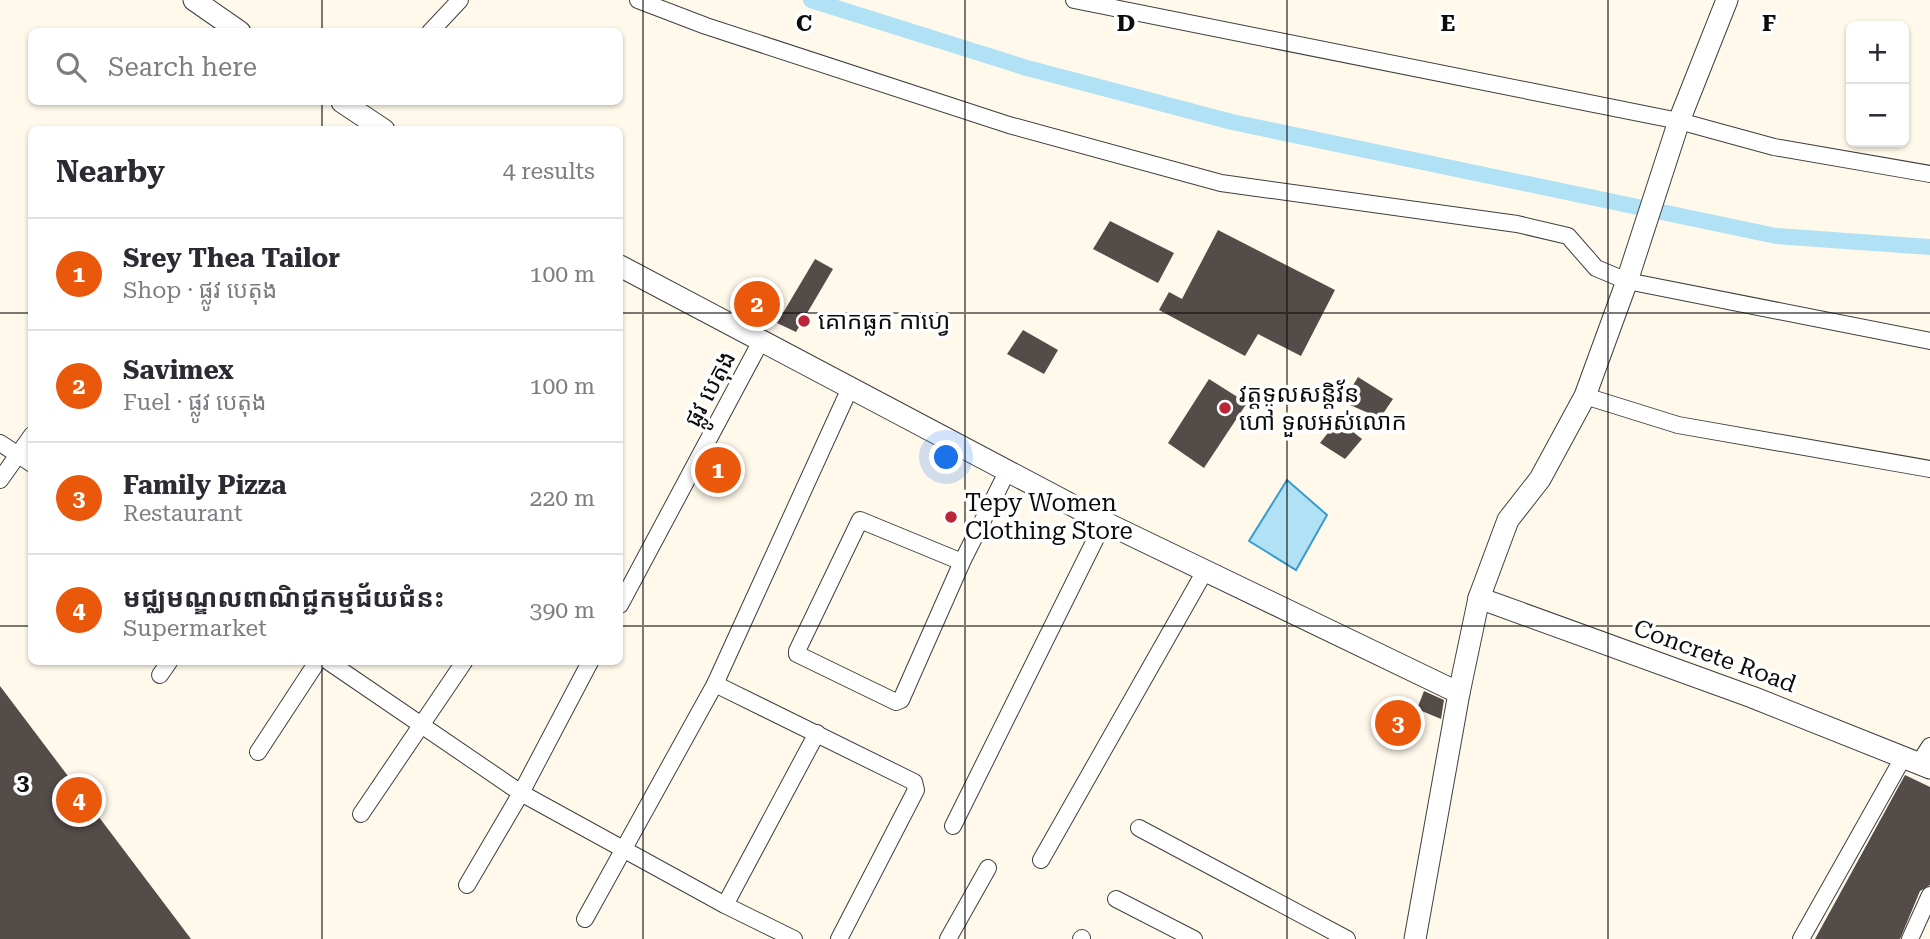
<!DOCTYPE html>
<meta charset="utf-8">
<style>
body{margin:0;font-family:"Roboto Serif","Noto Sans Khmer",serif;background:#f2f2f3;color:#2b2b33}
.controls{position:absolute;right:21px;top:21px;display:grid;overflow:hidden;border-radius:10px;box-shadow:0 2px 5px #0004}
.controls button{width:63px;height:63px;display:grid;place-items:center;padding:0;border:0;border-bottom:2px solid #e1e1e2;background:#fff;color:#2b2b33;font:35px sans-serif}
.you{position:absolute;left:947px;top:458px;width:24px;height:24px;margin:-18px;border:5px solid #fff;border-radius:50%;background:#1a73e8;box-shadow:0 0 0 10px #1a73e833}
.badge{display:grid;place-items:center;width:46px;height:46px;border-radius:50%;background:#ea580c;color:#fff;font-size:23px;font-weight:700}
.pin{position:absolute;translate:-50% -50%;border:4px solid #fff;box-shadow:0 2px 7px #0006}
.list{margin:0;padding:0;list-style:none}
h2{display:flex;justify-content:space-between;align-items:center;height:91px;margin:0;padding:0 28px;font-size:30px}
h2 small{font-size:23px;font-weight:400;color:#7c7c81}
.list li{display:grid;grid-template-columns:46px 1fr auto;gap:21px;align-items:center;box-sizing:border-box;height:112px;padding:0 28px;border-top:2px solid #e1e1e2}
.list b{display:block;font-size:26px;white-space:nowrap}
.list p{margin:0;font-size:23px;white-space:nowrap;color:#7c7c81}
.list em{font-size:23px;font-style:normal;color:#7c7c81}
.icon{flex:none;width:38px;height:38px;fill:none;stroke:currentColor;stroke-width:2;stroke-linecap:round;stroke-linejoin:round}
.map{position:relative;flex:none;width:1930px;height:939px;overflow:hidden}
.search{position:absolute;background:#fff;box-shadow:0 2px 5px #0004;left:28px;top:28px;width:595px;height:77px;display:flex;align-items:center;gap:18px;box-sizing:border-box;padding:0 24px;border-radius:10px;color:#7c7c81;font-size:26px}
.panel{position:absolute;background:#fff;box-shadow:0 2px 5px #0004;left:28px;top:126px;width:595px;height:539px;border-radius:10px}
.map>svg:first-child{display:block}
.water{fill:#b1e1f5;stroke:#389ccc;stroke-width:2}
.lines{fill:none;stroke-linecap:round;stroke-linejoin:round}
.canal{stroke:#b1e1f5;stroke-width:16}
.building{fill:#544c48}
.minor-casing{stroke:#3f3f3f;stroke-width:18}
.tertiary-casing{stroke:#3f3f3f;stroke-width:23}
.minor{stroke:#fff;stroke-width:16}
.tertiary{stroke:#fff;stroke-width:21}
.grid{fill:none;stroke:#0c0c0c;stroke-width:2;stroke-opacity:0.55}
.poi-dot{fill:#ba2638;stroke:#fff;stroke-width:2.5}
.labels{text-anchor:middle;stroke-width:7;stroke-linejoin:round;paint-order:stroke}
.poi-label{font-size:24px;fill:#0c0c0c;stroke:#fff;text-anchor:start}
.street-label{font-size:24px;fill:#0c0c0c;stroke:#fff}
.grid-label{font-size:23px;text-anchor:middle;font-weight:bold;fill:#0c0c0c;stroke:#fff;stroke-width:7;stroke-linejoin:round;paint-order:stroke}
</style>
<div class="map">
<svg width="1930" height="939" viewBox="0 0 1930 939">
<rect width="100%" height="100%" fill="#fff9eb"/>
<!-- water -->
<path class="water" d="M1287,480l40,35 -31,55 -47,-29z"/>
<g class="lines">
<!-- canal -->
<path class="canal" d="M811,0l216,68 205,54 544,114 154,11"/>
</g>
<!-- building -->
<g class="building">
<path d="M1110,221l64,32 -16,30 -65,-34z"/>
<path d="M1218,230l117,60 -34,66 -43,-22 -13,22 -86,-46 10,-18 13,7z"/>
<path d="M815,259l18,10 -37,63 -19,-9z"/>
<path d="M1023,330l35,20 -14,24 -37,-20z"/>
<path d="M1358,377l35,22 -13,19 -37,-16z"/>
<path d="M1209,379l38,24 -43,65 -36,-25z"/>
<path d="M1338,420l24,19 -17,20 -25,-16z"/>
<path d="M0,686l191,253h-191z"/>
<path d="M1424,691l20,9 -3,19 -24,-10z"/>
<path d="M1905,775l25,12v98l-10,6 -20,48h-85z"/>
</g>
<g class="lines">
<!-- minor casing -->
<g class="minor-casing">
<g id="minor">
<path d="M638,0l68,26 303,99 212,58 296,41 51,12 28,32 31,13 303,60"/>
<path d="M1074,0l605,121 95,26 156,27"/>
<path d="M430,32l30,-32"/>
<path d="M1585,396l93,29 252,44"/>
<path d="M0,443l32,21"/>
<path d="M0,480l32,-45"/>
<path d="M962,562l-102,-42 -63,131v3l99,48 5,-2 61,-138 46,-92"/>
<path d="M620,605l141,-264"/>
<path d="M329,662l192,131 204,112 69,34"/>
<path d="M160,675l9,-13"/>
<path d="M715,684l199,98 2,8 -77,149"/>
<path d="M258,752l59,-90"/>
<path d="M1919,763l11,-17"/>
<path d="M361,814l103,-152"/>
<path d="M953,826l151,-304"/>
<path d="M1139,828l208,111"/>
<path d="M1041,860l164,-289"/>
<path d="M467,885l54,-92 69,-131"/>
<path d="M1116,899l78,40"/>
<path d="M725,905l92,-172"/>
<path d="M585,919l130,-235 135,-296"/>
<path d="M948,939l40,-71"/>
<path d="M1081,939l1,-1"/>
<path d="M1801,939l103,-183"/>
<path d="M1910,939l20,-44"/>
</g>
</g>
<!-- tertiary casing -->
<g class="tertiary-casing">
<g id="tertiary">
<path d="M194,0l46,32"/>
<path d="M342,102l42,28"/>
<path d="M620,266l484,256 355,171"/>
<path d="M1479,598l273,99 178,71"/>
<path d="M1415,939l44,-246 20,-95 29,-78 32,-41 45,-83 42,-115 52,-160 48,-121"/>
</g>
</g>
<!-- minor -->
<use href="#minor" class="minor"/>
<!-- tertiary -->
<use href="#tertiary" class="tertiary"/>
</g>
<!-- grid -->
<path class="grid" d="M322,0v32M643,0v939M965,0v939M1287,0v939M1608,0v939M322,102v28M0,313h32M620,313h1310M0,626h32M620,626h1310M322,662v277"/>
<!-- markers -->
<g class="poi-dot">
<circle cx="804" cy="321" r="7"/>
<circle cx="1225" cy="408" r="7"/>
<circle cx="951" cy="517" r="7"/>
</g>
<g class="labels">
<!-- poi labels -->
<g class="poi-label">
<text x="818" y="329">គោកធ្លក កាហ្វេ</text>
<text x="1239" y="402">វត្តទូលសន្តិវ័ន<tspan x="1239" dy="28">ហៅ ទួលអស់លោក</tspan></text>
<text x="965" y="511">Tepy Women<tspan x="965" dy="28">Clothing Store</tspan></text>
</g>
<!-- street labels -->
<g class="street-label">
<text transform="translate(710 389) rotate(-62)" y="8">ផ្លូវ បេតុង</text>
<text transform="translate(1715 656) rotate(20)" y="8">Concrete Road</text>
</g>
</g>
<g class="grid-label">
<text x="804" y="31">C</text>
<text x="1126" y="31">D</text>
<text x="1448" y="31">E</text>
<text x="1769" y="31">F</text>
<text x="23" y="790">3</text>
</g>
</svg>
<div class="controls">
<button>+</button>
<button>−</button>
</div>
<div class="you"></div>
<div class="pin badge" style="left:718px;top:470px">1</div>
<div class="pin badge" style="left:757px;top:304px">2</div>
<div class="pin badge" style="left:1398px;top:723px">3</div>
<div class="pin badge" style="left:79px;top:800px">4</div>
<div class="search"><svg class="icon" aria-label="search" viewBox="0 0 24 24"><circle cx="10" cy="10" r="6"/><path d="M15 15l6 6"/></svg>Search here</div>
<section class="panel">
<h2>Nearby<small>4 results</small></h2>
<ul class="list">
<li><span class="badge">1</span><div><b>Srey Thea Tailor</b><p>Shop · ផ្លូវ បេតុង</p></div><em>100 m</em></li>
<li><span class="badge">2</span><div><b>Savimex</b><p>Fuel · ផ្លូវ បេតុង</p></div><em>100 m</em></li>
<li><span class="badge">3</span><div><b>Family Pizza</b><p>Restaurant</p></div><em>220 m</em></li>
<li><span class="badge">4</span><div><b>មជ្ឈមណ្ឌលពាណិជ្ជកម្មជ័យជំនះ</b><p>Supermarket</p></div><em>390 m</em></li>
</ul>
</section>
</div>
